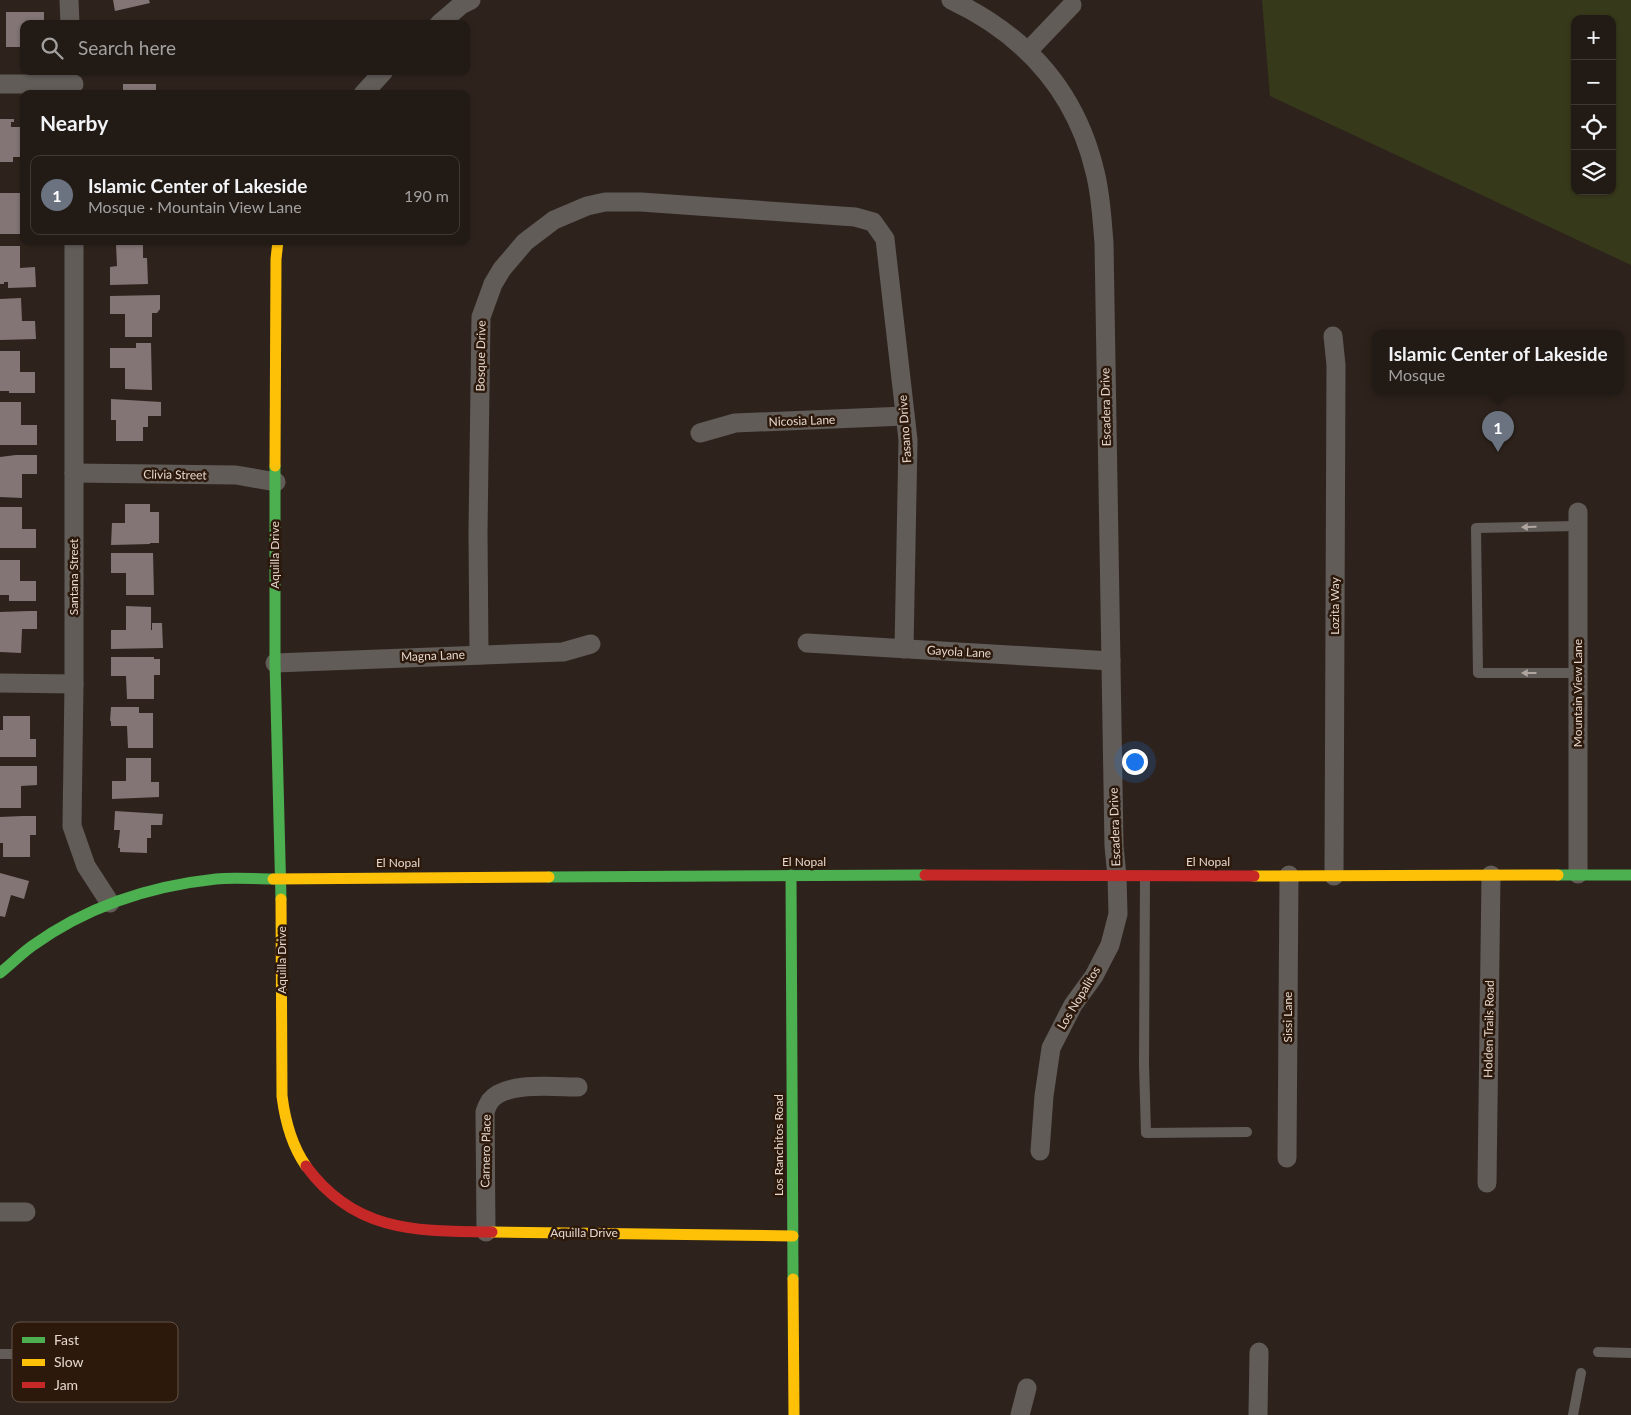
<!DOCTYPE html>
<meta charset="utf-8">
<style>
body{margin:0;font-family:Lato,sans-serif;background:#2a231e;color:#f1f3f6}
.controls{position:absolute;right:15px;top:15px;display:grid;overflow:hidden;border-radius:10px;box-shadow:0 1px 4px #0004}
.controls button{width:45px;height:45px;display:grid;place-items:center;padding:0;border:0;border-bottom:1px solid #3f3834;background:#221a15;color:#f1f3f6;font:25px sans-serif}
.you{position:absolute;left:1134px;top:761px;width:18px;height:18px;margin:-12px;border:4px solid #fff;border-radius:50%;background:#1a73e8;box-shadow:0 0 0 8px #1a73e833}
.badge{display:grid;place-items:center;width:32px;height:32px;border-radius:50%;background:#0f766e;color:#fff;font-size:16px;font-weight:700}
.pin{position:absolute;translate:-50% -41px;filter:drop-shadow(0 1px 2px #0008)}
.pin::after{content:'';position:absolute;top:26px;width:18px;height:15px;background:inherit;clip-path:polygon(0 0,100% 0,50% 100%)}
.popup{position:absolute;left:1372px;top:330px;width:252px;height:65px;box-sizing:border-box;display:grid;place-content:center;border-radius:10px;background:#221a15;filter:drop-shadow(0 1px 4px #0005);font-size:16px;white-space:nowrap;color:#a2a1a0}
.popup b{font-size:19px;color:#f1f3f6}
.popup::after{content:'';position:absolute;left:50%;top:100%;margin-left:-10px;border:10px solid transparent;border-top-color:#221a15}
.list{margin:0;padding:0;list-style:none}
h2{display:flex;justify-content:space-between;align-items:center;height:65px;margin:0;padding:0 20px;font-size:21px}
h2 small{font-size:16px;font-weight:400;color:#a2a1a0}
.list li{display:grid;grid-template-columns:32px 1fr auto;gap:15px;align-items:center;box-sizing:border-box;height:80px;margin:0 10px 10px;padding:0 10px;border:1px solid #3f3834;border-radius:10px}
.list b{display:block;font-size:19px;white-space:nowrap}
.list p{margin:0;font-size:16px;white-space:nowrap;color:#a2a1a0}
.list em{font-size:16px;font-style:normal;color:#a2a1a0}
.icon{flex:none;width:28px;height:28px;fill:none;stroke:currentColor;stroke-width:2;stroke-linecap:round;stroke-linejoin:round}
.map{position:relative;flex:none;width:1631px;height:1415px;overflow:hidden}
.search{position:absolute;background:#221a15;box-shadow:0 1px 4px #0004;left:20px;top:20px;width:450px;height:55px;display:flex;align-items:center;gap:12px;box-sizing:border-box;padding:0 18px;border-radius:10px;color:#a2a1a0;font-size:19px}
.panel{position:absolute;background:#221a15;box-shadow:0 1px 4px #0004;left:20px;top:90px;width:450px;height:155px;border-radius:10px}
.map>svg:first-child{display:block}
.green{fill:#36391a;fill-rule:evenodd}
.building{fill:#837576}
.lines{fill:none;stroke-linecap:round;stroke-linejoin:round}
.lane{stroke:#615c58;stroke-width:10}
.street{stroke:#615c58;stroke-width:19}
.fast{stroke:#4caf50;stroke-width:11}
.slow{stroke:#ffc107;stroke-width:11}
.jam{stroke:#c62828;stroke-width:11}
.oneway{fill:#b0a69f}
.labels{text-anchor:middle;stroke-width:5;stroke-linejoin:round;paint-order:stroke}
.street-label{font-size:12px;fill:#e5d7ce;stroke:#2c190b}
.key{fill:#2c190b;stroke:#645246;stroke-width:1}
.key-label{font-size:14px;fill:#e5d7ce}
</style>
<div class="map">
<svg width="1631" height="1415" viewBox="0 0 1631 1415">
<rect width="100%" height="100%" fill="#2e231c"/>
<!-- green -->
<path class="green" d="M1262,0h369v265l-361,-169zM1575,19h37v172h-37z"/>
<!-- building -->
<g class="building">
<path d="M113,0h36l1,3 -35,8z"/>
<path d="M6,12h38v12h-20v23h-18z"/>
<rect x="123" y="84" width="33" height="10"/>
<path d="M0,119h14v3h-3v5h13v30h-11v5h-13z"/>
<path d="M0,193h20v22h4v19h-24z"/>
<path d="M116,244h27v14h4l1,26 -38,1v-18l7,-1z"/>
<path d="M0,246h20v22l15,-1 1,20 -28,1v-6h-4v2h-4z"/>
<path d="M160,295v14l-3,4h-5v24h-27v-23h-15v-18z"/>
<path d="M21,298l1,23h13l1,18 -36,1v-41z"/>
<path d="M136,343h15l1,47 -27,-1v-21h-15v-20h26z"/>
<path d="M0,351h20v21h15v21h-26v-2h-9z"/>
<path d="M111,399l50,3v14h-13v11h-5v14h-27v-21h-5z"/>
<path d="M0,402h21v23h16v20h-37z"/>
<path d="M16,455h21v19h-15v24l-22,-1v-40z"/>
<path d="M125,504h25v8h9v31h-9v1l-39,1 1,-22h13z"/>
<path d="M0,507h22v22h14v19h-36z"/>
<path d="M111,553h42l1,42h-28v-22h-15z"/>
<path d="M0,560h20v21h16v20h-27v-6h-9z"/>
<path d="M126,606l25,1v23h1v-7h10l1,25 -52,1v-19h15z"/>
<path d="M29,611h8v18h-15l-1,24 -21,-1v-40z"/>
<path d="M111,657h43v2h6v16h-6v24h-27l-1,-23h-15z"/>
<path d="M111,707h28v6h14v35h-25l-1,-22h-16v-5h-1z"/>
<path d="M3,716h27v23h6v18h-36v-27h3z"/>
<path d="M126,758h25v24h8v15l-47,2v-18h14z"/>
<path d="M0,766h37v19l-16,1v22h-21z"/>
<path d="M115,811l48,3 -1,11h-11v13h-4v15l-27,-1v-4h-2l2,-18h-6z"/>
<path d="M23,816h13v19h-6v22h-27v-14h-3v-26z"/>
<path d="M0,873l29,8 -5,18 -13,-4 -6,22 -5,-1z"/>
</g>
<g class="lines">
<!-- lane -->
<g class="lane">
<path d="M1577,526l-101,2 2,145h100"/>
<path d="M1145,876l-1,189 2,68 101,-1"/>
<path d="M1598,1352l33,1"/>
<path d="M0,1354h17"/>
<path d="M1573,1415l8,-42"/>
</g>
<!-- street -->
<g class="street">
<path d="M69,0l1,24"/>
<path d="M951,0c74,35 125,91 144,172 6,23 7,48 9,71l10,603 3,30 1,38 -8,31 -16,31 -21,29 -22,43 -7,48 -4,55"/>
<path d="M439,24l22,-19 10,-5"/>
<path d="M1028,51l44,-46"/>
<path d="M0,84h74"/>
<path d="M363,94l21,-23"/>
<path d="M74,241v443l-2,142 14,40 24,37"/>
<path d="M1333,336l3,29 -2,511"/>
<path d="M700,433l35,-10 170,-7"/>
<path d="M74,473l162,2 40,7"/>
<path d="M1578,512v362"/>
<path d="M807,643l304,18"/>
<path d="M479,655l-1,-123 3,-215 12,-33 9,-15 23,-27 29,-22 33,-14 18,-4h36l214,15 18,5 12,17 23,201 -4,209"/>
<path d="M275,663l288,-11 28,-8"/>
<path d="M0,683l74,1"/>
<path d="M1287,1158l2,-283"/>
<path d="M1487,1183l4,-308"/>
<path d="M0,1212h26"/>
<path d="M486,1232l-1,-120c1,-3 3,-8 5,-11 15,-20 65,-14 88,-14"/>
<path d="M1020,1415l7,-27"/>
<path d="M1258,1415l1,-63"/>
</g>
<!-- fast -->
<g class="fast">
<path d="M275,466v197l6,236"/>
<path d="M791,875l2,404"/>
<path d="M1558,875h73"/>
<path d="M549,877l376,-2"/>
<path d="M0,973c11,-9 21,-19 32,-27 54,-39 118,-60 184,-67 18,-2 38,0 57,0"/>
</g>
<!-- slow -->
<g class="slow">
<path d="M275,466l1,-207 2,-18"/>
<path d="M1254,876l304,-1"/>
<path d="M273,879l276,-2"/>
<path d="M281,899l1,197c3,24 10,50 24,70"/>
<path d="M492,1232l301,4"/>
<path d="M793,1279l1,136"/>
</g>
<!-- jam -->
<g class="jam">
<path d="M925,875l329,1"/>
<path d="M306,1166c49,67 111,65 186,66"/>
</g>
</g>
<!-- one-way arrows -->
<defs><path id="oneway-solid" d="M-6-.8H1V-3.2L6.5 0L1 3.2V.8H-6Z" transform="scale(1.25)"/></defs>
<g class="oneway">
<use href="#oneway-solid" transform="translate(1529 527) rotate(179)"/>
<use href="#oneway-solid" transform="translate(1529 673) rotate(180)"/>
</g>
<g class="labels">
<!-- street labels -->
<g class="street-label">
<text transform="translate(481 356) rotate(-89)" y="4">Bosque Drive</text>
<text transform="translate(1106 407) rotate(-91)" y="4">Escadera Drive</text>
<text transform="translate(802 421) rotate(-2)" y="4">Nicosia Lane</text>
<text transform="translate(905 429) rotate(-94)" y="4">Fasano Drive</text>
<text transform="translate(175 475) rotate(1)" y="4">Clivia Street</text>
<text transform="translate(275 555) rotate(-90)" y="4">Aquilla Drive</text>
<text transform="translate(74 577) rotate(-90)" y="4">Santana Street</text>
<text transform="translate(1335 606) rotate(-90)" y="4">Lozita Way</text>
<text transform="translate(959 652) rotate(3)" y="4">Gayola Lane</text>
<text transform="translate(433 656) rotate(-2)" y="4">Magna Lane</text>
<text transform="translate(1578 693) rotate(-90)" y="4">Mountain View Lane</text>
<text transform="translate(1115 827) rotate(-92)" y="4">Escadera Drive</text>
<text x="804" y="866">El Nopal</text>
<text x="1208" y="866">El Nopal</text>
<text x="398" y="867">El Nopal</text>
<text transform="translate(282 960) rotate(-90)" y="4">Aquilla Drive</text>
<text transform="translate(1079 998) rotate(-59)" y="4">Los Nopalitos</text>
<text transform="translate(1288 1017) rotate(-90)" y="4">Sissi Lane</text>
<text transform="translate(1489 1029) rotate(-89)" y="4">Holden Trails Road</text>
<text transform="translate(779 1145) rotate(-90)" y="4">Los Ranchitos Road</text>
<text transform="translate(486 1151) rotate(-89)" y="4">Carnero Place</text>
<text x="584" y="1237">Aquilla Drive</text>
</g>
</g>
<!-- legend -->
<rect x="12" y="1322" width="166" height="80" rx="8" class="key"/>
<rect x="22" y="1337" width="23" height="6" fill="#4caf50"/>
<rect x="22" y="1359" width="23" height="7" fill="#ffc107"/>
<rect x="22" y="1382" width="23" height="6" fill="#c62828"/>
<g class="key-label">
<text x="54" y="1345">Fast</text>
<text x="54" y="1367">Slow</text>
<text x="54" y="1390">Jam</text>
</g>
</svg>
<div class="controls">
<button>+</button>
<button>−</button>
<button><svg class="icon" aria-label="locate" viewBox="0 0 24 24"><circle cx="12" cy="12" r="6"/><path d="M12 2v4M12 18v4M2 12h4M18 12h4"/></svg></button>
<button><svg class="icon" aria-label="layers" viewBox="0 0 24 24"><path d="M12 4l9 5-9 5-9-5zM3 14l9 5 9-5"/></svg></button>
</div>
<div class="you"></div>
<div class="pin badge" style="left:1498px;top:452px;background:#6b7280">1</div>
<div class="popup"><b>Islamic Center of Lakeside</b>Mosque</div>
<div class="search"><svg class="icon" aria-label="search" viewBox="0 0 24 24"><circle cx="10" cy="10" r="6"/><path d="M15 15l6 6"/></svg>Search here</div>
<section class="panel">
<h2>Nearby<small></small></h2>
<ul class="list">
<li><span class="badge" style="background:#6b7280">1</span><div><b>Islamic Center of Lakeside</b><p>Mosque · Mountain View Lane</p></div><em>190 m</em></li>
</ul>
</section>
</div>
